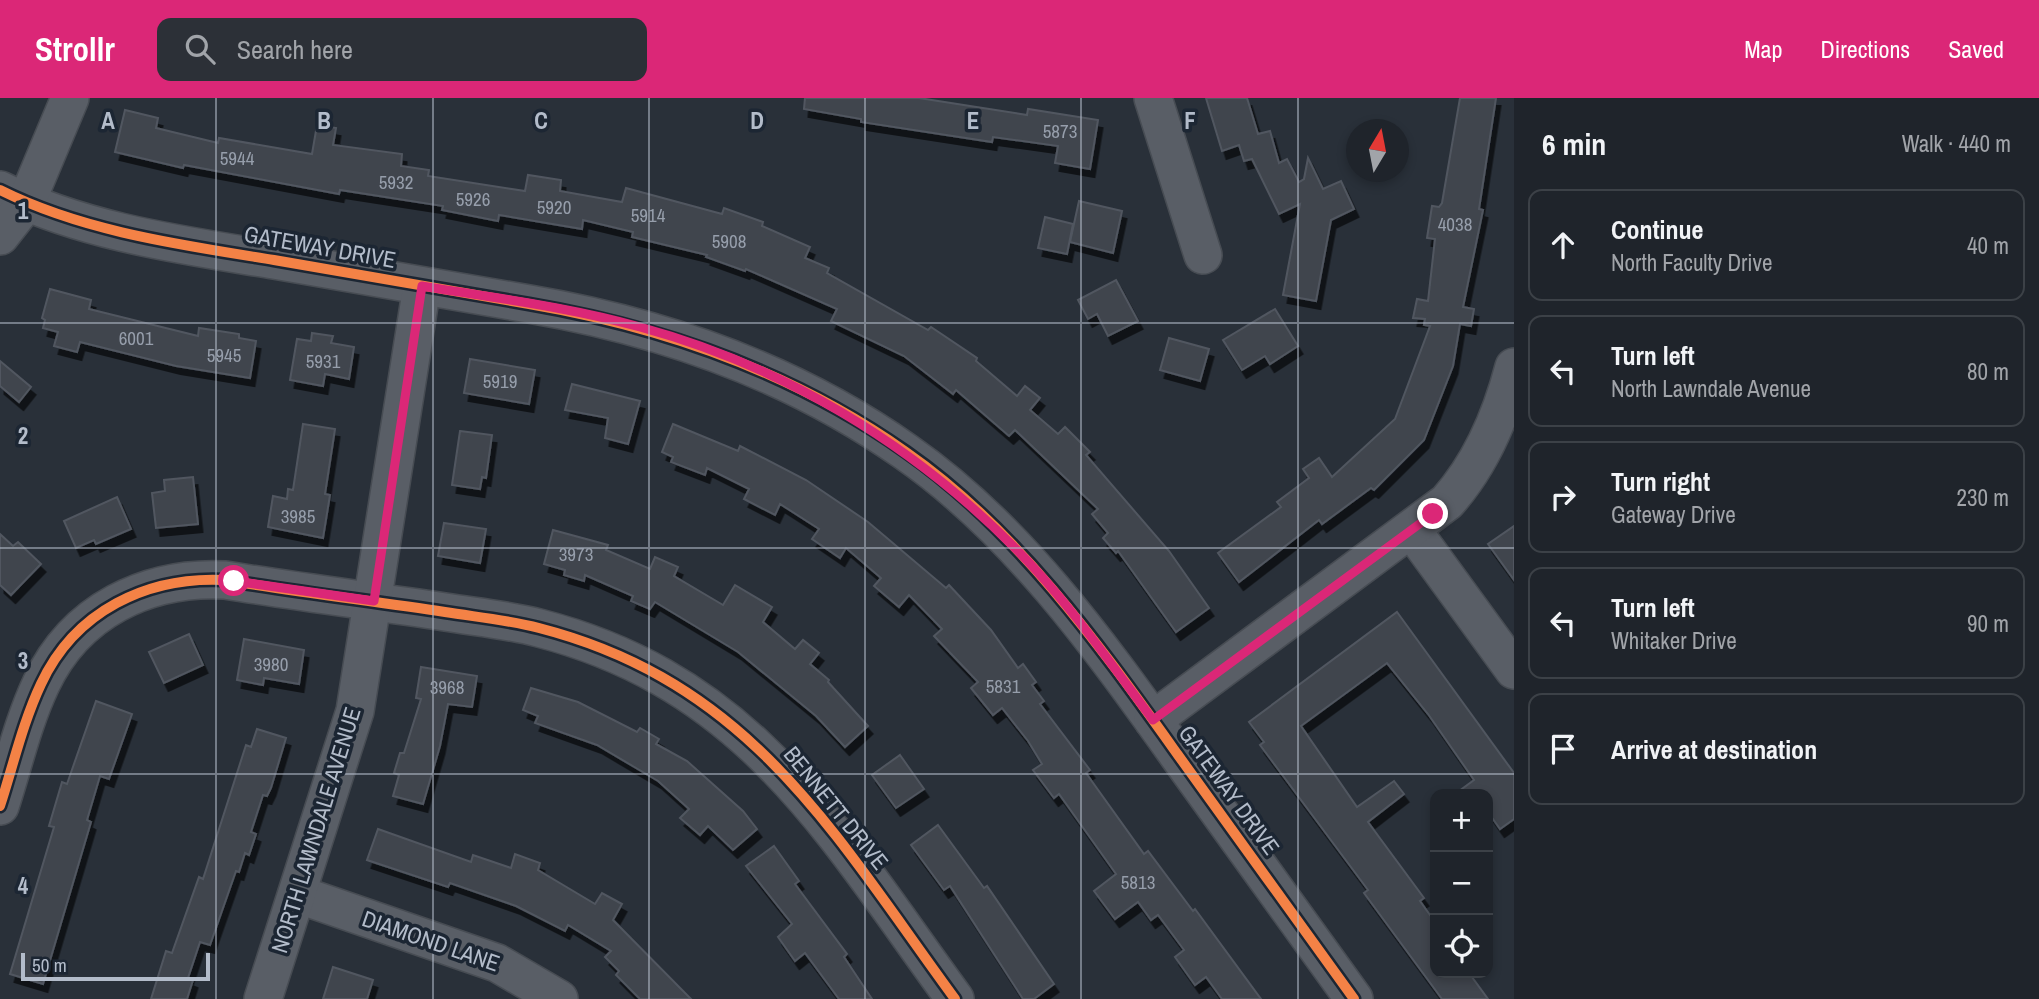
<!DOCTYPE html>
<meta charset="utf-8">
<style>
body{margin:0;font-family:"Archivo Narrow",sans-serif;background:#2c3037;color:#f1f3f6}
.controls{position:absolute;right:21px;bottom:21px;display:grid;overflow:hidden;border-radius:14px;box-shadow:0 4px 10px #0003}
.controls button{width:63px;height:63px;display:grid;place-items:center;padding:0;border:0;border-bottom:2px solid #3c4147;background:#1f242b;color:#f1f3f6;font:35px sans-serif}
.compass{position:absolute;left:1346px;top:21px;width:63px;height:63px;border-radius:50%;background:#1f242b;box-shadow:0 4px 10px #0003;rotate:10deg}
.scale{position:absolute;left:21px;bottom:18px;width:189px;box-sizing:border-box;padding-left:7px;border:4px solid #b3bcca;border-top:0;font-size:19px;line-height:24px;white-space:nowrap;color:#b3bcca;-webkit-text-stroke:5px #1c2633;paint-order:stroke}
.stop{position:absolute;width:21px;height:21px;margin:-16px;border:5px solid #db2777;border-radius:50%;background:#fff}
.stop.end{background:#db2777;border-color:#fff;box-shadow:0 2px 7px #0008}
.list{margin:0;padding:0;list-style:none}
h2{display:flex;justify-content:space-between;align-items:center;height:91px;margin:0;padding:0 28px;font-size:30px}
h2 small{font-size:23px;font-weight:400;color:#a1a4a9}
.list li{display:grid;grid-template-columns:46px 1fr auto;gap:21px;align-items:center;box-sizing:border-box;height:112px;margin:0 14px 14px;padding:0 14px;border:2px solid #3c4147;border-radius:14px}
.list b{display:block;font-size:26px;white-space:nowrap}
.list p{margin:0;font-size:23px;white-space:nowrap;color:#a1a4a9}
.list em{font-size:23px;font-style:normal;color:#a1a4a9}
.icon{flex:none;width:38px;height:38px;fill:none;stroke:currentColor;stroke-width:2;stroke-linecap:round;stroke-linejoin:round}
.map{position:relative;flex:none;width:1514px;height:901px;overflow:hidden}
header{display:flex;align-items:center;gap:42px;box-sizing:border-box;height:98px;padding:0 35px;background:#db2777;color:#fff}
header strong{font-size:33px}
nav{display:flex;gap:38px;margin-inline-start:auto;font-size:24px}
.search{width:490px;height:63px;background:#2c3037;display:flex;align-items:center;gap:18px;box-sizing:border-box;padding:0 24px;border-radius:14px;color:#a1a4a9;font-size:26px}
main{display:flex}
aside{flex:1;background:#1f242b}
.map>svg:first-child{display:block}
.building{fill:#40454d;stroke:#515760;stroke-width:2;filter:url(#shadow)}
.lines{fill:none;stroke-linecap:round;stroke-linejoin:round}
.minor-casing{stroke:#474c53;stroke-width:40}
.minor{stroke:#595e66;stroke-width:37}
.cycleway-casing{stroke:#1c2633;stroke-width:15}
.cycleway{stroke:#f48246;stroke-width:10}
.route{stroke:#db2777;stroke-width:9}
.grid{fill:none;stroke:#b3bcca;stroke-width:2;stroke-opacity:0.55}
.labels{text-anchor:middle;stroke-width:7;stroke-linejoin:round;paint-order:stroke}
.number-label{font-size:19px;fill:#969eab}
.street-label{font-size:23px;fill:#b3bcca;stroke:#1c2633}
.grid-label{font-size:23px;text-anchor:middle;font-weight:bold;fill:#b3bcca;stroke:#1c2633;stroke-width:7;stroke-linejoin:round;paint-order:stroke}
</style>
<header>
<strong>Strollr</strong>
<div class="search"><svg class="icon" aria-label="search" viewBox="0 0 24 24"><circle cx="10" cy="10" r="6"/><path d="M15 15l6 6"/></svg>Search here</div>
<nav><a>Map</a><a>Directions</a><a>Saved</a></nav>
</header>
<main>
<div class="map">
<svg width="1514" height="901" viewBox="0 0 1514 901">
<defs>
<filter id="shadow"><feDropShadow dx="4.5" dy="8" stdDeviation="0" flood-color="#0009"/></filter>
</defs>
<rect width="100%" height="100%" fill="#293039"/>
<!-- building -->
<g class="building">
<path d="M805,0h114l108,17 1,-6 70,11 -8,49 -35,-6 3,-17 -65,-9 -1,5 -131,-20v-3l-57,-10z"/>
<path d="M1206,0h41l11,36 12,-3 9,32 8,-4 12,23 5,-3 4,-21 15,31 18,-8 13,28 -23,11 -15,81 -33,-6 17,-91 -21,10 -27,-55 -8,2 -5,-16 -17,6z"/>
<path d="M1460,0h36l-17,111 4,1 -20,97 11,2 -3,17 -11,-2 -7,42 -29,74 -50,50 -3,-2 -49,36 -3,-4 -80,62 -21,-29 63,-46 -4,-5 32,-24 -6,-9 16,-11 13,19 63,-58 35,-93 -6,-1 1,-6 -12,-1 4,-19 11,2 7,-62 -8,-1 5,-32 7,1 3,-4z"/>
<path d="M125,12l33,8 -2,10 62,15 1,-5 93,16 5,-29 19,3 -3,17 69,9 -1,12 28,4 -1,6 97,15 3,-16 33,5 -1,11 62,11 4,-14 96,26 2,-6 39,14 -1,4 48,21 -5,11 24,10 -2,5 101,57 3,-3 46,31 -1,3 41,35 8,-10 15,12 -10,12 28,24 7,-7 25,25 -4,3 83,96 40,57 -33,24 -58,-81 -2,2 -13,-15 5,-5 -16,-19 6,-5 -83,-79 -6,6 -53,-46 -3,4 -49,-38 -73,-35 6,-12 -91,-40 -1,2 -39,-14 1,-2 -75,-18 1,-5 -50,-12 -1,9 -83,-14 -1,6 -56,-11 1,-4 -103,-16 -1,4 -155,-29 -1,3 -68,-16z"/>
<path d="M1079,103l43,10 -9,42 -43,-11z"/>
<path d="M1045,119l28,7 -6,30 -29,-6z"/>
<path d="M1116,182l22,41 -30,15 -11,-22 -9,5 -10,-19z"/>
<path d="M50,191l41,11 -2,9 109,27 1,-8 40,6v4l17,3 -6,37 -74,-12 -96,-24 -3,10 -23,-6 4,-14 -15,-4 2,-8 -3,-2z"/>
<path d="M1275,211l23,37 -28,18 -5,-8 -23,14 -19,-30z"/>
<path d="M312,235l21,3 -2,7 23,4 -5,32 -24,-5 -2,12 -33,-6 7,-41 14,2z"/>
<path d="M1169,240l40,11 -9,32 -40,-11z"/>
<path d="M470,261l65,11 -6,34 -65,-11z"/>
<path d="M0,263l31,26 -12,15 -19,-16z"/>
<path d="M572,286l68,17 -12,43 -23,-6 3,-20 -43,-8z"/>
<path d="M303,326l32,5 -10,65 5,1 -7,43 -55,-11 5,-31 14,3 1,-10 5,1z"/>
<path d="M673,326l65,27 2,-5 66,34 62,42 78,66 3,-3 42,45 27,38 5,-4 13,18 -4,3 12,16 -4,3 50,66 -4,3 58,81 4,-3 45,60 2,-2 66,90h-39l-16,-22 -11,8 -20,-28 9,-7 -26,-35 -7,5 -13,-18 -23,17 -21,-28 22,-17 -57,-80 -5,4 -21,-28 9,-6 -14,-23 -26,-33 -9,7 -22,-27 7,-6 -44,-46 8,-7 -33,-34 -10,12 -25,-21 7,-8 -35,-30 -6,10 -28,-19 7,-10 -39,-25 -5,11 -31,-16 5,-10 -42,-21 -2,7 -34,-13 2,-5 -11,-5z"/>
<path d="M460,333l32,4 -6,43 -4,-1 -2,12 -28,-4z"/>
<path d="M193,379l5,47 -42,4 -4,-35 13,-2 -1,-11z"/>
<path d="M117,399l14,32 -35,15 -2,-4 -18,8 -12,-27z"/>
<path d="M444,425l42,6 -6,34 -42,-7z"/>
<path d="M1514,428v54l-26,-36z"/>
<path d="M553,432l55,15 -2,5 44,19 5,-12 23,10 -4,9 49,29 12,-20 37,22 -9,15 32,27 8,-9 16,13 -9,11 19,16 -1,2 40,44 -23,21 -29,-31 -78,-64 -83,-50 -5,7 -19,-8 2,-5 -48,-21 -1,6 -20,-6 1,-5 -21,-6z"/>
<path d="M0,436l13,12 5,-4 23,22 -30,31 -11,-10z"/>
<path d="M1397,514l117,161v46l-14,10 -12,-17v-18h-33l19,-14 -46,-66 -41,-51 -86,63 56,81 37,-26 10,13 -36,28 56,76 -4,3 15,21v51h34l19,26h-46l-78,-106 4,-3 -108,-145 4,-3 -15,-20z"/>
<path d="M189,536l14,31 -39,18 -15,-31z"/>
<path d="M244,541l60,11 -5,34 -35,-6 -1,7 -26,-5z"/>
<path d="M421,569l56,9 -5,31 -24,-3 -8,42 -17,58 -30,-8 6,-21 -5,-2 6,-20h4l17,-54 -5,-1z"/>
<path d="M531,590l47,14 59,30 3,-4 19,11 -3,5 31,17 56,50 14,18 -24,21 -25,-24 -8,9 -20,-17 9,-9 -31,-28 -61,-36 -62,-22 3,-7 -15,-6z"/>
<path d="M96,603l36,13 -23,65 -9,-3 -13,44 4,2 -48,162 -33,-10 44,-147 -5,-1 13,-44 5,2z"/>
<path d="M257,631l29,9 -15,50 -4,8 -4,-1 -12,37 5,2 -7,21 -4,-2 -6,19 -3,-1 -26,74 -10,-3 -12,36 5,2 -6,19h-36l15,-48 6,2 27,-76 4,2 43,-134 5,2z"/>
<path d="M900,657l24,34 -28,19 -24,-33z"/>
<path d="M938,727l46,63 3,-2 67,98 -20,15h-11l-73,-113 -6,4 -33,-45z"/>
<path d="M378,731l93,33 2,-7 38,13 4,-14 25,9 -2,7 57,34 7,-11 20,11 -9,16 78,79h-51l-24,-24 3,-4 -14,-14 6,-6 -43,-26 -3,6 -49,-25 -66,-23 -2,4 -81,-27z"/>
<path d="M774,748l25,35 -4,3 52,70 -3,3 28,42h-33l-34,-46 -10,8 -17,-24 14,-13 -46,-58z"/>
<path d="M333,869l40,13 -6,19h-44z"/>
</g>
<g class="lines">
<!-- minor casing -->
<g class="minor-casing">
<g id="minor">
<path d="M1153,0l50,157"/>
<path d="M0,92c84,42 182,55 274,70 85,14 170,29 255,44 135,23 265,69 377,148 112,78 194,194 272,303 59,81 117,163 176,244"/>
<path d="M0,138l26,-33 44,-105"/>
<path d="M1412,432l102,140"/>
<path d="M1153,622l294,-218c34,-38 54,-85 67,-135"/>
<path d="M0,708c13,-40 23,-84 41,-122 34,-73 106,-108 184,-104 73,12 147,21 220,32 31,5 64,8 94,16 213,55 295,206 416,371"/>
<path d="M297,796l200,69 62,36"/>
<path d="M263,901l92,-288 67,-425"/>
</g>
</g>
<!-- minor -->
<use href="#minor" class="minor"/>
<!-- cycleway casing -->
<g class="cycleway-casing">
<g id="cycleway">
<path d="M0,92c84,42 182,55 274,70 85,14 170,29 255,44 135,23 265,69 377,148 112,78 194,194 272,303 59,81 117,163 176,244"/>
<path d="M0,708c13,-40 23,-84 41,-122 34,-73 106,-108 184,-104 73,12 147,21 220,32 31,5 64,8 94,16 213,55 295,206 416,371"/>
</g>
</g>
<!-- cycleway -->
<use href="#cycleway" class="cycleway"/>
</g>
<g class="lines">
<!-- route -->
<path class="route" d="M234,483l140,20 48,-315c73,12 147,21 218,41 143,39 271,116 374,220 52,52 95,114 139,173l280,-206"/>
</g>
<!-- grid -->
<path class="grid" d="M216,0v901M433,0v901M649,0v901M865,0v901M1081,0v901M1298,0v901M0,225h1514M0,450h1514M0,676h1514"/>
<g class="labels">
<!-- number labels -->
<g class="number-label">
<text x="1060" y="40">5873</text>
<text x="237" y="67">5944</text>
<text x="396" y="91">5932</text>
<text x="473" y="108">5926</text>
<text x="554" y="116">5920</text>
<text x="648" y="124">5914</text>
<text x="1455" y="133">4038</text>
<text x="729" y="150">5908</text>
<text x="136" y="247">6001</text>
<text x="224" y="264">5945</text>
<text x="323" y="270">5931</text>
<text x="500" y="290">5919</text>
<text x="298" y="425">3985</text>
<text x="576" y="463">3973</text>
<text x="271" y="573">3980</text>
<text x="1003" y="595">5831</text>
<text x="447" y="596">3968</text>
<text x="1138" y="791">5813</text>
</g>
<!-- street labels -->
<g class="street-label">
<text transform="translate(320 149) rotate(10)" y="8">GATEWAY DRIVE</text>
<text transform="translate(1229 692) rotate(54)" y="8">GATEWAY DRIVE</text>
<text transform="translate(836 710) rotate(51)" y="8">BENNETT DRIVE</text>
<text transform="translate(316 732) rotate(-73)" y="8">NORTH LAWNDALE AVENUE</text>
<text transform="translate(431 843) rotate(19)" y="8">DIAMOND LANE</text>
</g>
</g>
<g class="grid-label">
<text x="108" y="31">A</text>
<text x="324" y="31">B</text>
<text x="541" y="31">C</text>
<text x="757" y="31">D</text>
<text x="973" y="31">E</text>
<text x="1190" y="31">F</text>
<text x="23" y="121">1</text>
<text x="23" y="346">2</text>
<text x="23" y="571">3</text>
<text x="23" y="796">4</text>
</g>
</svg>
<div class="controls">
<button>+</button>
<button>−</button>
<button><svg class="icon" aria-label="locate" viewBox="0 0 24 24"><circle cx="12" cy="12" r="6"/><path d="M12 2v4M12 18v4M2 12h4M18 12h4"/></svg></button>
</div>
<svg class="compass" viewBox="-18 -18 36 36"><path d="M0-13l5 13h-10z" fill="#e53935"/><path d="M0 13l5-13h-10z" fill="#a1a4a9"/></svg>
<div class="scale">50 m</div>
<div class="stop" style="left:234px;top:483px"></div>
<div class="stop end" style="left:1433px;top:416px"></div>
</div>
<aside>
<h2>6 min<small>Walk · 440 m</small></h2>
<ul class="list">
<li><svg class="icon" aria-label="ahead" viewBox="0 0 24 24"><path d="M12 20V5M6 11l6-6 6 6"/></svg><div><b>Continue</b><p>North Faculty Drive</p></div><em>40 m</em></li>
<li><svg class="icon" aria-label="left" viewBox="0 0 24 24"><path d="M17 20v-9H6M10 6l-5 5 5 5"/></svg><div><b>Turn left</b><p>North Lawndale Avenue</p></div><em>80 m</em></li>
<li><svg class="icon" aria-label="right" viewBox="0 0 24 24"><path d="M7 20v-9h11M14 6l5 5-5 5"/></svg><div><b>Turn right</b><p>Gateway Drive</p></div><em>230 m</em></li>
<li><svg class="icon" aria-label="left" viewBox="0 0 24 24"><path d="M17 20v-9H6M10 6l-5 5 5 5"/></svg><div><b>Turn left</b><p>Whitaker Drive</p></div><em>90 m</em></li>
<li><svg class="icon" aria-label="arrive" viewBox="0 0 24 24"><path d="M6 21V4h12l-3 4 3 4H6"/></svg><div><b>Arrive at destination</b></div></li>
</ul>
</aside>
</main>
